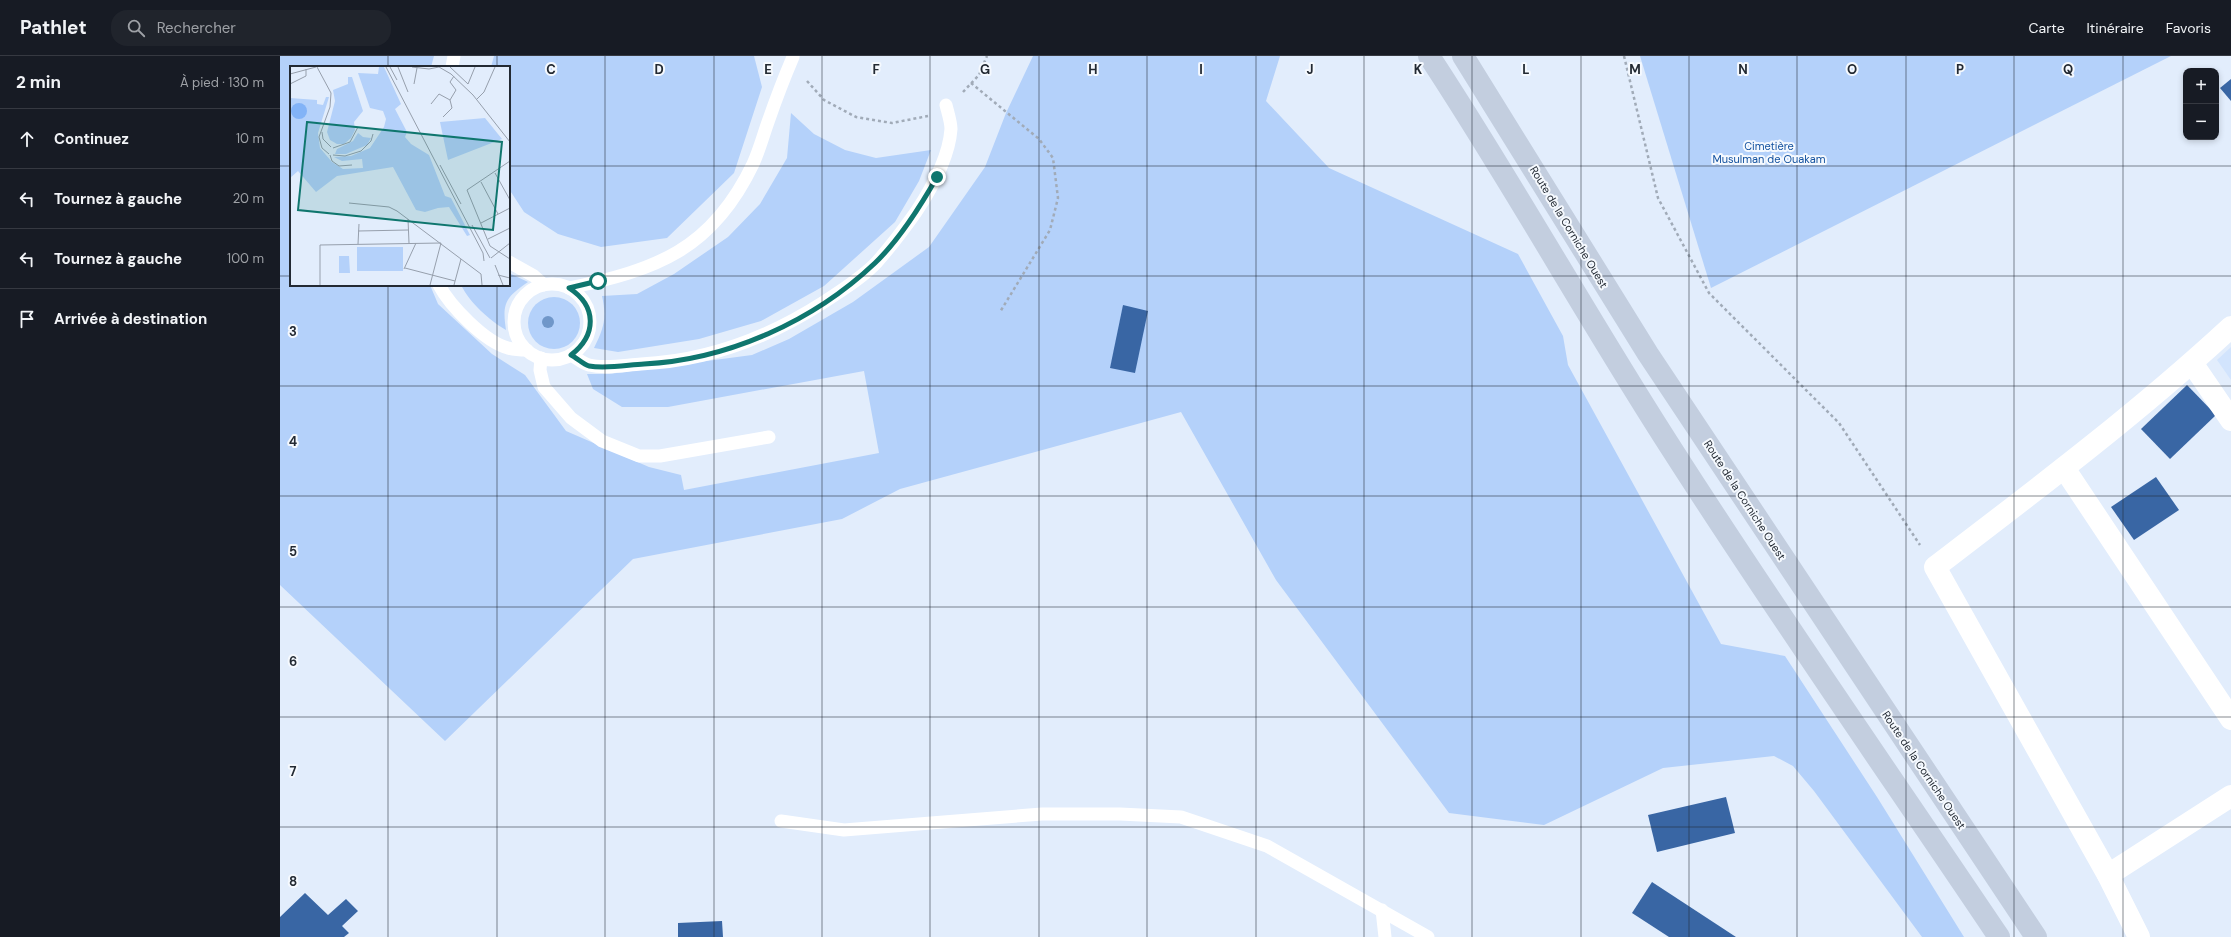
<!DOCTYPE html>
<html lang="fr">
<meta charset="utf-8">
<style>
body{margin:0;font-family:"DM Sans",sans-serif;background:#20242c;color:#f1f3f6}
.controls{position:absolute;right:12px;top:12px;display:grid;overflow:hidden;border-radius:8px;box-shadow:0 2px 6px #0003}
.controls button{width:36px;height:36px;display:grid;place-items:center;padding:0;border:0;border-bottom:1px solid #363941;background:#171b24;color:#f1f3f6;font:20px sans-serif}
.stop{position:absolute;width:12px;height:12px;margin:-9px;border:3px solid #0f766e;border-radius:50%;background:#fff}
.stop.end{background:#0f766e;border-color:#fff;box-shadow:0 1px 4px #0008}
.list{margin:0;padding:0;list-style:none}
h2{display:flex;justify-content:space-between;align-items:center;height:52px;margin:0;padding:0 16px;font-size:17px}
h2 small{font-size:13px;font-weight:400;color:#9ea1a6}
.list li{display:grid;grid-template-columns:26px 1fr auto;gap:12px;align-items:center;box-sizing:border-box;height:60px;padding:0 16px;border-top:1px solid #363941}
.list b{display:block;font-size:15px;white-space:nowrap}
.list em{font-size:13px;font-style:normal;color:#9ea1a6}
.icon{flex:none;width:22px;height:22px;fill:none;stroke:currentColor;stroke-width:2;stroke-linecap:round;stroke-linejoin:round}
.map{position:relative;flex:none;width:1951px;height:881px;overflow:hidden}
header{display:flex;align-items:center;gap:24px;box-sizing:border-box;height:56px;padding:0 20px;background:#171b24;border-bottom:1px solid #363941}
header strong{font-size:19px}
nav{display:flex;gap:22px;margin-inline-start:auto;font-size:14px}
.search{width:280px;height:36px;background:#20242c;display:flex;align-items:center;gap:10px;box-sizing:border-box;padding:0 14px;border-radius:16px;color:#9ea1a6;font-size:15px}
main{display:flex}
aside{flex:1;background:#171b24}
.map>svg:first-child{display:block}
.built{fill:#d2e4fd}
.green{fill:#b4d1fa}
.building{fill:#3966a4}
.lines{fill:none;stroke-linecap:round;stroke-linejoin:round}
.path{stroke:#a1abb8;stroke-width:2.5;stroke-dasharray:3 3;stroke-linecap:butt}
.service{stroke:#fff;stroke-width:13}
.minor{stroke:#fff;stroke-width:22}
.trunk{stroke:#c3cedf;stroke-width:22}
.tree{fill:#7097c9}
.route{stroke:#0f766e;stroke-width:5}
.grid{fill:none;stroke:#232a33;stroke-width:1;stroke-opacity:0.55}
.labels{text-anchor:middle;stroke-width:4;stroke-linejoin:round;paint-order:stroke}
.park-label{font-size:11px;fill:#12519f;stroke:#f5f9fe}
.street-label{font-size:11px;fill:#232a33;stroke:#f5f9fe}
.inset-road{fill:none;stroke:#969fac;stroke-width:1}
.view{fill:#0f766e;fill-opacity:0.15;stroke:#0f766e;stroke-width:2}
.inset-edge{fill:none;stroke:#232a33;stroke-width:2}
.grid-label{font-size:13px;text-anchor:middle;font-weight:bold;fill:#232a33;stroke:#f5f9fe;stroke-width:4;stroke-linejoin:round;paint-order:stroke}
</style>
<header>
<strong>Pathlet</strong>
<div class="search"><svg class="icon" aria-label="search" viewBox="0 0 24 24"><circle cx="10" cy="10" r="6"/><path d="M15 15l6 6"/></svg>Rechercher</div>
<nav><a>Carte</a><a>Itinéraire</a><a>Favoris</a></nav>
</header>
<main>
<aside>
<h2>2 min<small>À pied · 130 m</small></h2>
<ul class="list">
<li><svg class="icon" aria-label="ahead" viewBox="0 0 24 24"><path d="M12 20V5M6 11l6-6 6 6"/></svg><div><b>Continuez</b></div><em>10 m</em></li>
<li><svg class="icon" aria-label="left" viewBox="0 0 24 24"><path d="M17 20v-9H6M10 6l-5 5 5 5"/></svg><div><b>Tournez à gauche</b></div><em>20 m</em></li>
<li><svg class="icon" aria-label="left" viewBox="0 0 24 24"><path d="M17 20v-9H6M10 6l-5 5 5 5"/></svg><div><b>Tournez à gauche</b></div><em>100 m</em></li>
<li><svg class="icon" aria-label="arrive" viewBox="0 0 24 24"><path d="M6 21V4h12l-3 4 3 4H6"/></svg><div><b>Arrivée à destination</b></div></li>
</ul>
</aside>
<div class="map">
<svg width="1951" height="881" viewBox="0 0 1951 881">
<rect width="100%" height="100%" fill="#e2edfc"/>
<!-- built -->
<path class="built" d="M1951,291v33l-14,-20z"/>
<!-- green -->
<g class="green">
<path d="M0,0h154l-3,11h-140v218h139l8,19 54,50 33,21 41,56 83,36 32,8 3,15 195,-37 -15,-82 -196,36h-46l-29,-18 -6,-15h22l143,-19 37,-16 64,-37 76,-55 56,-80 21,-54 27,-57h247l-14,45 63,67 189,86 45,82 5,29 153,279 64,12 92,141 87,140h-42l-108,-146 -21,-25 -19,-10 -111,12 -119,57 -95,-12 -173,-233 -95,-168 -281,77 -58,30 -209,40 -188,182 -165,-156z"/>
<path d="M214,0h260l8,31 -28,86 -67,65 -66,9 -43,-13 -34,-22 -15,-23v-122h-18z"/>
<path d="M1360,0h531l-460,232z"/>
<path d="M511,57l23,21 31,16 31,8 55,-8 -12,31 -24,41 -71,64 -63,35 -62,18 -81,13 -24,-4c10,-20 13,-30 8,-52l35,-2 37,-20 54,-37 32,-33 27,-46z"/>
<path d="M229,217l19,9c-23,16 -26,21 -22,48 -17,-10 -36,-27 -45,-45h48z"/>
<circle cx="274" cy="267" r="26"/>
</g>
<!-- building -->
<g class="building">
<path d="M1951,23v22l-11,-13z"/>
<path d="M843,249l25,6 -13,62 -25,-5z"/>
<path d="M1907,329l29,30 -46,44 -29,-30z"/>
<path d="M1876,421l23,33 -45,30 -23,-33z"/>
<path d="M1446,741l9,36 -78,19 -9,-37z"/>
<path d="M1372,826l84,55h-67l-37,-24z"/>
<path d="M25,837l23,22 18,-16 12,12 -16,15 7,7 -5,4h-64v-20z"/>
<path d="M442,865l1,16h-45v-14z"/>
</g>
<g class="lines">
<!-- path -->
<g class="path">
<path d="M1344,0l34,142 51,95 130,130 81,122"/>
<path d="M527,25l17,19 32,17 36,6 36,-7"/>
<path d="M691,27l68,56 14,19 5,40 -8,32 -50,82"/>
<path d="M683,36l16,-17 8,-19"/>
</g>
<!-- service -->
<g class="service">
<path d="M172,11l2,-11"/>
<path d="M229,206l25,14 10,9"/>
<circle cx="272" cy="266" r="38"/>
<path d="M159,229c11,21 46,57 69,63 6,2 13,2 19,2"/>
<path d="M289,232c87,-18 143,-38 184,-124 6,-13 10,-28 15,-42 8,-23 16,-44 25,-65"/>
<path d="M291,299c6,3 12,9 18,10 16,4 36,0 52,-1 67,-3 127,-26 183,-62 18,-12 38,-24 53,-40 14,-16 27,-33 39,-50 16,-24 33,-54 35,-83 0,-7 -3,-16 -5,-24"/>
<path d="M261,302l-1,12 4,17 27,31 31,23 37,15h21l109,-19"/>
<path d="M501,765l63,9 198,-16h78l61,3 86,29 161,91"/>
<path d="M1102,854l3,27"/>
</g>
<!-- minor -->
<g class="minor">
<path d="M1912,307l39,57"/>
<path d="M1784,412l167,251"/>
<path d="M1828,819l123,-79"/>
<path d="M1859,881l-31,-62 -173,-308c101,-77 203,-154 296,-240"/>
</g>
<!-- trunk -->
<g class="trunk">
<path d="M1149,0c85,129 160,265 244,395 105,164 217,324 326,486"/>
<path d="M1183,0l185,298 388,583"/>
</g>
</g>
<!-- trees -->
<circle class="tree" cx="268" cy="266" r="6"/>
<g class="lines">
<!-- route -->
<path class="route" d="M318,225l-29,7c28,18 28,47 2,67 6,3 12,9 18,11 17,3 38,-1 55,-2 84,-4 170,-43 231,-101 25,-24 45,-56 62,-86"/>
</g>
<!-- grid -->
<path class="grid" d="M108,0v11M217,0v11M325,0v881M434,0v881M542,0v881M650,0v881M759,0v881M867,0v881M976,0v881M1084,0v881M1192,0v881M1301,0v881M1409,0v881M1517,0v881M1626,0v881M1734,0v881M1843,0v881M0,110h11M229,110h1722M0,220h11M229,220h1722M108,229v652M217,229v652M0,330h1951M0,440h1951M0,551h1951M0,661h1951M0,771h1951"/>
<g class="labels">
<!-- park labels -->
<g class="park-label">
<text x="1489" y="94">Cimetière<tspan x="1489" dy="13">Musulman de Ouakam</tspan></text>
</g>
<!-- street labels -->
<g class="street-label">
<text transform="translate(1289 171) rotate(59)" y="4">Route de la Corniche Ouest</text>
<text transform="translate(1465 444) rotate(57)" y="4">Route de la Corniche Ouest</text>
<text transform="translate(1644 714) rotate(56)" y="4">Route de la Corniche Ouest</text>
</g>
</g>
<!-- overview -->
<g transform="translate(10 10)">
<rect width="220" height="220" fill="#e2edfc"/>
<path d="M89,1h5l17,37 -6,5 12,23 -2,5 6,7 18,11 16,41 6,2 19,37 -3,1 -18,-29 -11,1 -13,4 -9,-2 -23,-43 -56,9 -21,16 -18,-21 -8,7v-80l27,2v4l6,1 3,-8h3l-11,36 2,15 12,14 11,7 20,-1 -1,-9 -20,2 -8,-4 17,-1 19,-8 14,-21 2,-8 -3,-8 -13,-3 -12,-35 20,1zM58,11h4l11,34 -9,11 1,8 -4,8 -7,6h-7l-7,-4 -3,-8 8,-31 -2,-11 15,-6zM195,52l17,21 -54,21 -8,-38zM68,67l5,4 8,1 -4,7 -21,9h-11l2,-5 16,-8zM67,181h46v24h-46zM49,190h10l1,17h-11z" fill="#b4d1fa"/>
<path d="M1 45a8 8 0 1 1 16 0a8 8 0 1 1-16 0Z" fill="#82b3f7"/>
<path class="inset-road" d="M27,1l14,26 -1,14 -11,30 3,11 7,6M96,1l97,186 1,8M100,1l7,13M108,1l10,25M122,1l17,2 10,-2 12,7 22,21 37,47M160,1l18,17M0,8l26,-7M0,18l16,-8v-7M124,18l3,-16M178,18l7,-17M187,33l7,-7 11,-25M141,38l8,-10 11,6M153,51l9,-9 -2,-8 6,-10 -6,-8 4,-6M32,66l1,7 8,8M43,82l17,-6 8,-15M40,89l2,6 7,5 13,-1M43,89l12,1 16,-5 10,-10 2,-7M220,95l-43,29 23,56 20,13M150,99l21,39M205,107l15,27M191,116l17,32M59,137l40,4 8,4 84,63 1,11M118,153l1,24M191,157l29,-15M182,159l18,33M68,165l50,-1M198,173l22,-11M68,178l1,-20M201,192l19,-15M205,199l8,20M115,202l50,13M114,203l12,-26M208,209l12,3M30,219v-40l121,-2M140,219l11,-42M164,219l7,-26"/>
<path class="view" d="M17,56l195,20 -9,88 -195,-20z"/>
<rect width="220" height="220" class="inset-edge"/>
</g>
<g class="grid-label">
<text x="271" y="18">C</text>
<text x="379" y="18">D</text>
<text x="488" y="18">E</text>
<text x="596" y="18">F</text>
<text x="705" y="18">G</text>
<text x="813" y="18">H</text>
<text x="921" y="18">I</text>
<text x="1030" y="18">J</text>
<text x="1138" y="18">K</text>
<text x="1246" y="18">L</text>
<text x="1355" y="18">M</text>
<text x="1463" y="18">N</text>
<text x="1572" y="18">O</text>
<text x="1680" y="18">P</text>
<text x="1788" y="18">Q</text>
<text x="13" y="280">3</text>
<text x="13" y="390">4</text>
<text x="13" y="500">5</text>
<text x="13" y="610">6</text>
<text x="13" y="720">7</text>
<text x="13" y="830">8</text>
</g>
</svg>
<div class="controls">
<button>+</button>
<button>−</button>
</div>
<div class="stop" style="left:318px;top:225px"></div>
<div class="stop end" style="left:657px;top:121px"></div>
</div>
</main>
